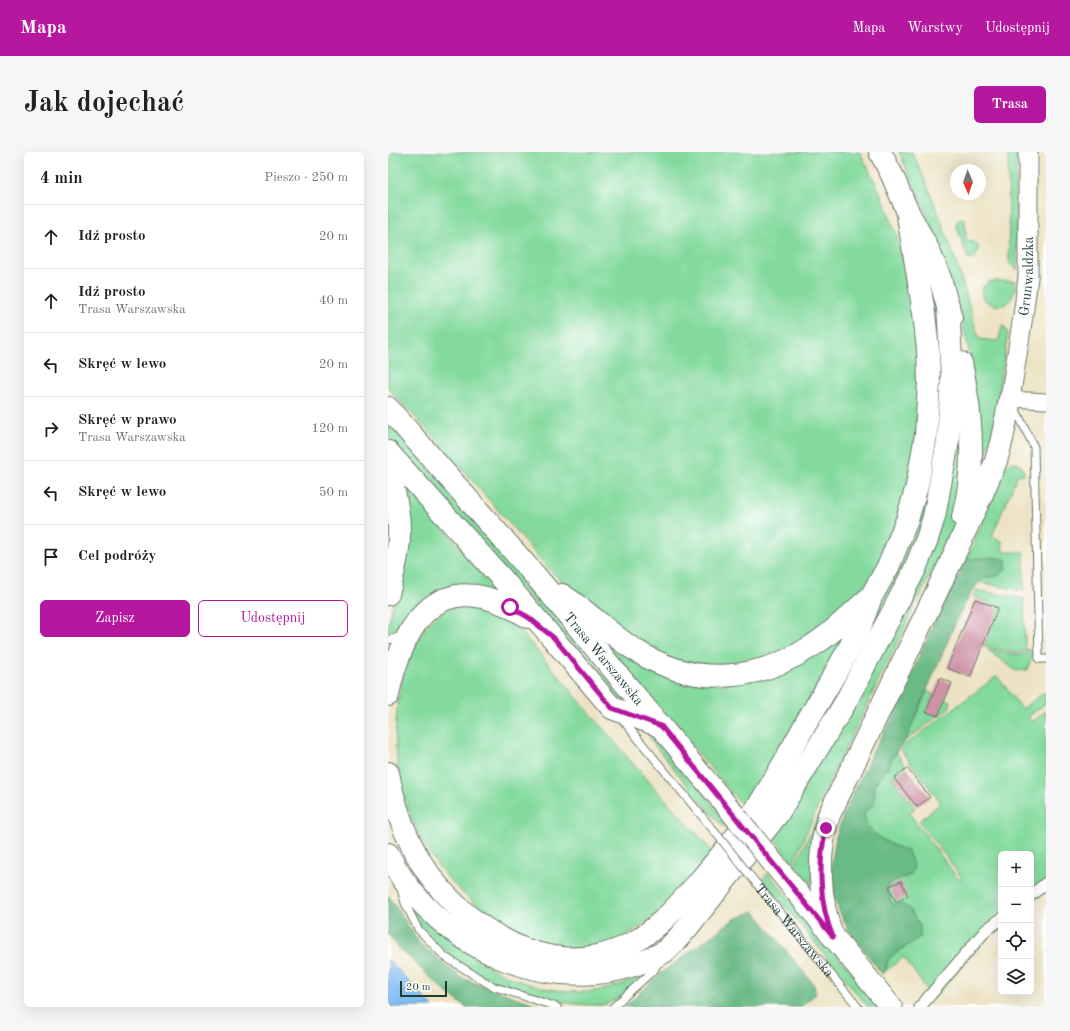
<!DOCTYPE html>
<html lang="pl">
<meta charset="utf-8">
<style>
body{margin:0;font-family:"Old Standard TT",serif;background:#f6f6f6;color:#202124}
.controls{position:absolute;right:12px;bottom:12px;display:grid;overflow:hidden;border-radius:6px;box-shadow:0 4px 16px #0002}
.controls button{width:36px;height:36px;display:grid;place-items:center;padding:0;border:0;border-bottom:1px solid #e0e0e0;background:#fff;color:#202124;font:20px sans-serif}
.compass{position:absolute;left:562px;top:12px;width:36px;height:36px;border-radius:50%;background:#fff;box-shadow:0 4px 16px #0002;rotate:178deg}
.scale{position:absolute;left:12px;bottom:10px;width:47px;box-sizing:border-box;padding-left:4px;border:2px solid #1f3d34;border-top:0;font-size:11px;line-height:14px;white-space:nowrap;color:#1f3d34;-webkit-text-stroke:3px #fff;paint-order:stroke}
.stop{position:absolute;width:12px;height:12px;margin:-9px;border:3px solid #b5179e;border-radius:50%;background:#fff}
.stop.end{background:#b5179e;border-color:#fff;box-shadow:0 1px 4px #0008}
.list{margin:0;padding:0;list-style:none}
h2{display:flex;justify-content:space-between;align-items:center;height:52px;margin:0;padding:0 16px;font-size:17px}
h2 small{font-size:13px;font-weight:400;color:#757577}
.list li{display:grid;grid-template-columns:26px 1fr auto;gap:12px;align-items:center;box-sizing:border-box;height:64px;padding:0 16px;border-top:1px solid #e0e0e0}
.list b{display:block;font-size:15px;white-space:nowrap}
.list p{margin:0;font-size:13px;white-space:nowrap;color:#757577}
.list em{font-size:13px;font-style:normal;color:#757577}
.actions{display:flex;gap:8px;padding:12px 16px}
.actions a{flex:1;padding:9px 0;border:1px solid #b5179e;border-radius:6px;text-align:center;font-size:14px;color:#b5179e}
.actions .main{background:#b5179e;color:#fff}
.icon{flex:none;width:22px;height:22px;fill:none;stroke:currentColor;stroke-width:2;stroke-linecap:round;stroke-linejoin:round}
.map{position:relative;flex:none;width:658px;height:855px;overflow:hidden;border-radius:6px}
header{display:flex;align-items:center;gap:24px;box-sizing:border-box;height:56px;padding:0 20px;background:#b5179e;color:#fff}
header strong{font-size:19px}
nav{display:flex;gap:22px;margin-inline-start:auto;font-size:14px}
.intro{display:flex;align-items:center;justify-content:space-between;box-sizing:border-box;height:96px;padding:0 24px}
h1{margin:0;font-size:28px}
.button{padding:10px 18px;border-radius:6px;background:#b5179e;color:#fff;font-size:14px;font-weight:700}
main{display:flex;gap:24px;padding:0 24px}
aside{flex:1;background:#fff;border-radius:6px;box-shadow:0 4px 16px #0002}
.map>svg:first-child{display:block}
.green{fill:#84da9e;stroke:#528c69}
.forest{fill:#6bba85;stroke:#457c5c}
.water{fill:#7fbcf2;stroke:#4f7c93}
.building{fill:#ce93a5}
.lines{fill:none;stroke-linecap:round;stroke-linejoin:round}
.service-casing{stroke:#677766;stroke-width:9}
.pedestrian-casing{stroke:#677766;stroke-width:13}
.minor-casing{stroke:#677766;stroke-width:17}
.tertiary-casing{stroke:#677766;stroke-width:21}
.primary-casing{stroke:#677766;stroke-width:24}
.service{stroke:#fff;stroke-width:7}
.pedestrian{stroke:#fff;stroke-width:11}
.minor{stroke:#fff;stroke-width:15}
.tertiary{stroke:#fff;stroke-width:19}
.primary{stroke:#fff;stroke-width:22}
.service-bridge-casing{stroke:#677766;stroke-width:9;stroke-linecap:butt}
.primary-bridge-casing{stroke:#677766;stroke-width:24;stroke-linecap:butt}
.service-bridge{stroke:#fff;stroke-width:7}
.primary-bridge{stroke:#fff;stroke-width:22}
.route{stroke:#b5179e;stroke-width:5}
.labels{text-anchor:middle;stroke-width:3;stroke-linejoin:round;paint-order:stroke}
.street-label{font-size:14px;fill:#1f3d34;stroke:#fff}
</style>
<header>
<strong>Mapa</strong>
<nav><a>Mapa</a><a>Warstwy</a><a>Udostępnij</a></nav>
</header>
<div class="intro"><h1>Jak dojechać</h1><a class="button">Trasa</a></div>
<main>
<aside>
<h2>4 min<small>Pieszo · 250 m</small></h2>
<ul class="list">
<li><svg class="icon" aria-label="ahead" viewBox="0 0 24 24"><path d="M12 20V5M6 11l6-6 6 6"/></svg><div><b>Idź prosto</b></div><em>20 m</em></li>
<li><svg class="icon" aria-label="ahead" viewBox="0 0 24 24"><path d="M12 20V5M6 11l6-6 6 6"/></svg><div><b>Idź prosto</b><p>Trasa Warszawska</p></div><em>40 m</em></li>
<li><svg class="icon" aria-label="left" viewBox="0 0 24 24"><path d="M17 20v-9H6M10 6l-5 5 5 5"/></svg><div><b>Skręć w lewo</b></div><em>20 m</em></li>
<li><svg class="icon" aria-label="right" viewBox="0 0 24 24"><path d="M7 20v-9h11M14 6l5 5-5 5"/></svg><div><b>Skręć w prawo</b><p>Trasa Warszawska</p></div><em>120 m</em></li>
<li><svg class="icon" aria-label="left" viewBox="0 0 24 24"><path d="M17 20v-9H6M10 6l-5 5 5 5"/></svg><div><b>Skręć w lewo</b></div><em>50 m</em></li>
<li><svg class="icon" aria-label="arrive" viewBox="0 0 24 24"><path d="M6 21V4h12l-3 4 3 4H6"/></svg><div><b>Cel podróży</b></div></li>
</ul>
<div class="actions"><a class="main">Zapisz</a><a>Udostępnij</a></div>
</aside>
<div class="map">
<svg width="658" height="855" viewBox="0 0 658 855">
<rect width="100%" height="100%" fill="#fff"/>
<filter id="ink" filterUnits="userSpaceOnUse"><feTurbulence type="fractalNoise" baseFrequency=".025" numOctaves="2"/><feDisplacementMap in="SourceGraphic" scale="8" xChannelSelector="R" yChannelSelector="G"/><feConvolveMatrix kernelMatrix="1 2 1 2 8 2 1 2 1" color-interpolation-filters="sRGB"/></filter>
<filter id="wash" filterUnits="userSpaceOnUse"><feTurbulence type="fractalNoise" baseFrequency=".012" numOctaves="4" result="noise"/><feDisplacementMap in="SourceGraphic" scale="16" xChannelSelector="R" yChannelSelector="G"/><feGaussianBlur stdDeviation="0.9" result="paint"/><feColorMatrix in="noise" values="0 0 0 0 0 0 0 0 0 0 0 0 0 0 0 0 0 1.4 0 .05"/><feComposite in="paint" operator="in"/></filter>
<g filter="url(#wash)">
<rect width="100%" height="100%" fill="#ede3c4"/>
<!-- green -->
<g class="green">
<path d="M0,0h472l21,42 15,39 12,47 7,39 5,47v43l-15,92 -27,67 -17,22 -16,18 -45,37 -46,19 -67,1 -34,-14 -81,-60 -22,-21 -114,-131 -48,-51z"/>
<path d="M511,0h13c29,60 49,123 67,187l19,2 5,-17 5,9 -16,102 -8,27h-2l-2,-1 -9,-102 -11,-46 -15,-50 -19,-51z"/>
<path d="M620,0h8l1,118 -8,-7z"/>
<path d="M575,66l2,1 1,22 8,1 4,4v5l-4,8h-3l-3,-1 -12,-33 1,-4z"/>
<path d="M538,122l13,29 4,123 -25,116 -59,118 15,-42 28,-56 19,-57z"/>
<path d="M604,129h24c-1,5 -1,12 -4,16 -7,13 -22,10 -30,0 -1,-8 1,-13 10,-16z"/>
<path d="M573,236l-1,114 -8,34 -13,28h-4l-1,3 -113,232 -28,65 -3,1 -2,-3 1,-3 -15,-22 11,-15 103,-186z"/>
<path d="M0,269l85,98 150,178 -1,3 -2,1 -187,-213 -45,-49z"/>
<path d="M624,310c8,1 12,5 12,13l-6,-1 -26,62 10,5 1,11h21v39l-45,-9 4,-4 14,-2 9,-7v-4l-39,-6 38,-91 4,-4z"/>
<path d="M21,338l91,101 -84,18 -24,22 -4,1v-6l17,-74v-60z"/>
<path d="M588,438l48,9 1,50 6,1 -13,3 -34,-6 16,-40 -27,-11z"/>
<path d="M86,453l24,7 19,15 117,138 80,88c-32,36 -66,80 -115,93 -34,9 -71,-4 -98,-23 -35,-24 -65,-52 -83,-90 -27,-55 -30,-122 -7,-178 7,-17 15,-33 32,-43 9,-6 21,-6 31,-7z"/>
<path d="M464,470l-104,190 -78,-92 -69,-79 -5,-10 125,54z"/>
<path d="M600,498l31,5 15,-3 -7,18 -11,1z"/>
<path d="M609,524l25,33 23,-17 1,2v9l-18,14 4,5 14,-11v179l-15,12v-48h-30v73l-14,11 -54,61 -29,-42 -22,17 4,-5 3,-11 20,-14 -22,-53 1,-7 10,-5 13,-4 -3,-24c-15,-4 -31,-12 -41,-26 -2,-3 -2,-8 -3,-12l9,-9 2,-21 10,-11 11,-20 10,15 -14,11 23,30 -6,5 50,67 3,-2 -43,-57 22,-18 -40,-53v-2z"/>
<path d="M539,539l6,3 -6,18 11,4 7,-17 6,3 -2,6 -44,33z"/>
<path d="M263,582h5l73,91 -4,4 -23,-26 -50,-61 -2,-4z"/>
<path d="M434,657l-11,73 -1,4 -3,2 -15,-20 3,-3z"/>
<path d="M380,721l113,134h-13l-104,-126 -1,-2z"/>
<path d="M21,749c21,18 41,37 62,54 33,25 83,41 124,36 16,-2 32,-9 46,-15l-1,3c-11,10 -22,22 -37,26 -29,2 -75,-9 -103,-20 -22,-9 -61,-35 -76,-54 -7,-9 -11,-19 -15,-30z"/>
</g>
<!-- forest -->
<g class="forest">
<path d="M606,405l12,2v10l-9,7 -14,2 -12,14 -14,27 -51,120 -10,13 -11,20 -10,11 -1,21 -10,9c1,4 1,9 3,12 10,14 26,21 41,26l6,16 -3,8 -13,4 -10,5 -1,7 6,14 8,-1 8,4 11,18v11l-31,21 -4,11 -3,5 -34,-45 -8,-16 -5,-13 -3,-22v-17l4,-24 8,-24 29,-62 21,-35 36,-85 37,-72z"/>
<path d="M0,743l32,49 41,34 74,26 3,3h-72l-19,-14 -47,-44 -12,-15z"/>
<path d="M366,759l60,74 2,9 -16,13h-175l35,-33 73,-54z"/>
</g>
<!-- water -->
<path class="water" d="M0,807l45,48h-45z"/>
<g id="blocks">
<!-- building -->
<g class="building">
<path d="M587,447l23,9 -28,69 -23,-9z"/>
<path d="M552,526l12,5 -14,33 -12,-4z"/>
<path d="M519,616l23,29 -13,10 -23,-29z"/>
<path d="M513,729l7,15 -12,6 -7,-16z"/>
</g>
</g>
</g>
<g filter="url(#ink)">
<use href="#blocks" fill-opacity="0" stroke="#677766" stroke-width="1"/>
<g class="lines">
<!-- service casing -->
<g class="service-casing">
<g id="service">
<path d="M626,254l20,41 5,212h7"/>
<path d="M0,488l15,-4"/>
<path d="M233,566l98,119"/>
<path id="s1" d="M368,731l102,124"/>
<path d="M13,737l4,14 13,26 27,28 47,29 65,21"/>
<path d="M225,855l42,-38 3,-11"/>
</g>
</g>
<!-- pedestrian casing -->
<g class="pedestrian-casing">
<g id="pedestrian">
<path d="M643,743l15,-12"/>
<path d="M532,855l66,-77 15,-11"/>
</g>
</g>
<!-- minor casing -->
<g class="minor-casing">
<path id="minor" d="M622,247l36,2"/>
</g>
<!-- tertiary casing -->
<g class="tertiary-casing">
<g id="tertiary">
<path id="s2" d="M622,247l13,-83 5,-39v-125"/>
</g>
</g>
<!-- primary casing -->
<g class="primary-casing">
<g id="primary">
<path d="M492,0l12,23 15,35 21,39 12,29 11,40"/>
<path d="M573,211c11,51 15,104 2,154"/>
<path id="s3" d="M0,256l151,172 197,237"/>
<path d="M0,300l117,130 107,126 48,18"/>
<path d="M0,318c8,25 14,52 10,79 -2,15 -6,30 -10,45"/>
<path d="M174,443c26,16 47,39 73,55 58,37 120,33 177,-4 21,-13 38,-31 56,-47"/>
<path d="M0,543c3,-16 7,-30 13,-44 26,-66 73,-68 127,-34"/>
<path d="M0,621c13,68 43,120 101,158 40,26 86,37 131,18 32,-13 55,-40 77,-65 22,-26 47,-55 65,-84 15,-24 29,-50 43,-75 17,-29 34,-57 49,-86l5,-9 12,-33 18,-32 18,-45 10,-34 9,-51 3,-53 -1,-32 -4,-37 -17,-103"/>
<path d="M0,702c49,98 176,153 276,98 8,-7 16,-16 23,-24l90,-113 67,-110 71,-136 12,-30 7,-22 14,-76 4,-63 -4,-73"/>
<path d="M386,712l117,143"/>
<path d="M445,785c-15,-37 -16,-84 -4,-122l119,-247 34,-74 14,-33 6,-22 8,-40"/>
</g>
</g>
<!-- service -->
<use href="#service" class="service"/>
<!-- pedestrian -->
<use href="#pedestrian" class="pedestrian"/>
<!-- minor -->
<use href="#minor" class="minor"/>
<!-- tertiary -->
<use href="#tertiary" class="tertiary"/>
<!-- primary -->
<use href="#primary" class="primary"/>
<!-- service-bridge casing -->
<g class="service-bridge-casing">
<path id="service-bridge" d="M331,685l37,46"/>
</g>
<!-- primary-bridge casing -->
<g class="primary-bridge-casing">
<path id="primary-bridge" d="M348,665l38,47"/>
</g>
<!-- service-bridge -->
<use href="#service-bridge" class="service-bridge"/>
<!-- primary-bridge -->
<use href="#primary-bridge" class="primary-bridge"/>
</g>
</g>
<g class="lines" filter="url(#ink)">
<!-- route -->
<path class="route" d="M122,455l18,10 26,21 58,70 49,18 172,211c-14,-33 -15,-75 -7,-109"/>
</g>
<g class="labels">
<!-- street labels -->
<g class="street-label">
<text dy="5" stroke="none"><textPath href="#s2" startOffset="124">Grunwaldzka</textPath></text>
<text dy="5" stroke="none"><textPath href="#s3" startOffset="331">Trasa Warszawska</textPath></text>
<text dy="5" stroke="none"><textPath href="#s1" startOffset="61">Trasa Warszawska</textPath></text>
</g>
</g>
</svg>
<div class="controls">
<button>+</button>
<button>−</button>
<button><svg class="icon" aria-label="locate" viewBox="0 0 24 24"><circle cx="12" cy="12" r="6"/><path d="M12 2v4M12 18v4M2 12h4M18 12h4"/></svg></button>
<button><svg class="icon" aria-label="layers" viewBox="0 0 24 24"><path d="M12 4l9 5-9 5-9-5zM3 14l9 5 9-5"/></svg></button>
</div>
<svg class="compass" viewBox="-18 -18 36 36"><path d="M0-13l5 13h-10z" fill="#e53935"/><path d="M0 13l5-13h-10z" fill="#757577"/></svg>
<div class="scale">20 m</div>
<div class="stop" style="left:122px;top:455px"></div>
<div class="stop end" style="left:438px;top:676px"></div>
</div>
</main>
